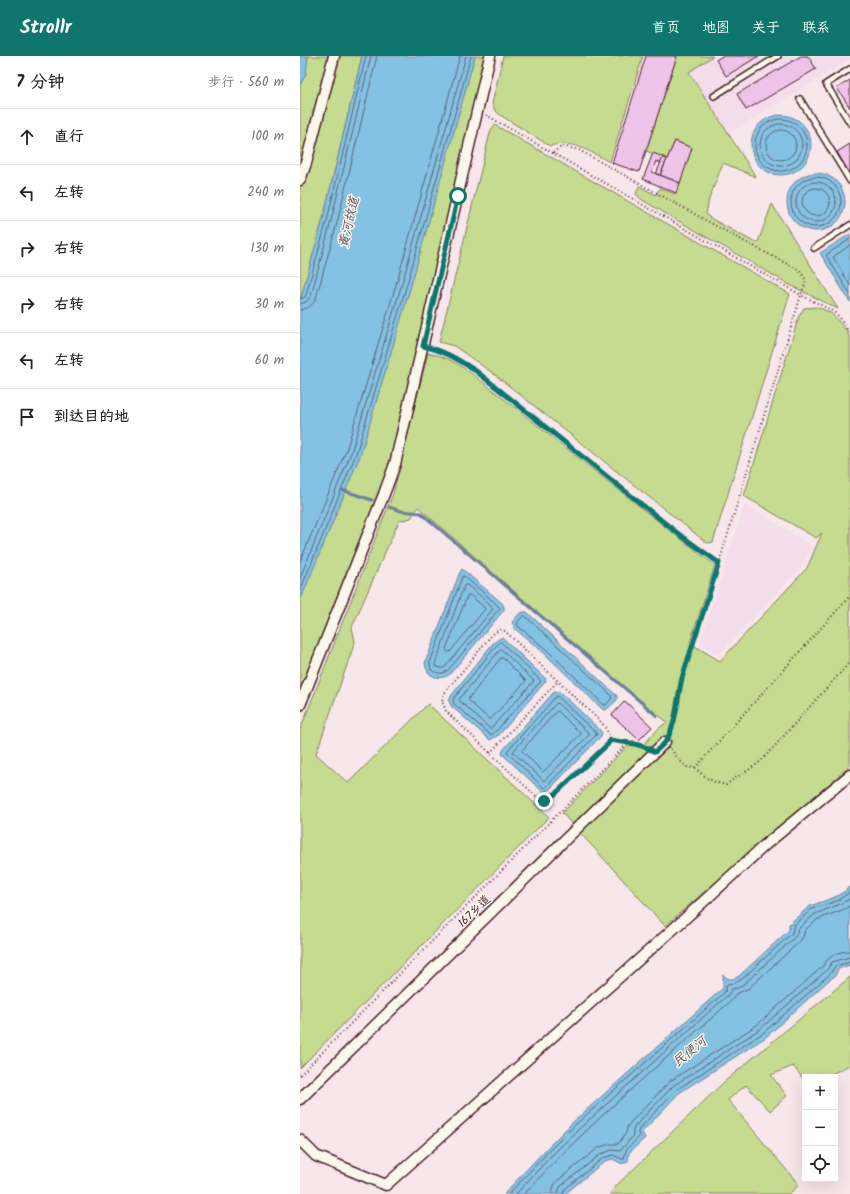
<!DOCTYPE html>
<html lang="zh">
<meta charset="utf-8">
<style>
body{margin:0;font-family:Kalam,"LXGW WenKai TC",sans-serif;background:#f6f6f6;color:#222}
.controls{position:absolute;right:12px;bottom:12px;display:grid;overflow:hidden;border-radius:0px;box-shadow:0 4px 16px #0002}
.controls button{width:36px;height:36px;display:grid;place-items:center;padding:0;border:0;border-bottom:1px solid #e0e0e0;background:#fff;color:#222;font:20px sans-serif}
.stop{position:absolute;width:12px;height:12px;margin:-9px;border:3px solid #0f766e;border-radius:50%;background:#fff}
.stop.end{background:#0f766e;border-color:#fff;box-shadow:0 1px 4px #0008}
.list{margin:0;padding:0;list-style:none}
h2{display:flex;justify-content:space-between;align-items:center;height:52px;margin:0;padding:0 16px;font-size:17px}
h2 small{font-size:13px;font-weight:400;color:#767676}
.list li{display:grid;grid-template-columns:26px 1fr auto;gap:12px;align-items:center;box-sizing:border-box;height:56px;padding:0 16px;border-top:1px solid #e0e0e0}
.list b{display:block;font-size:15px;white-space:nowrap}
.list em{font-size:13px;font-style:normal;color:#767676}
.icon{flex:none;width:22px;height:22px;fill:none;stroke:currentColor;stroke-width:2;stroke-linecap:round;stroke-linejoin:round}
.map{position:relative;flex:none;width:550px;height:1138px;overflow:hidden}
header{display:flex;align-items:center;gap:24px;box-sizing:border-box;height:56px;padding:0 20px;background:#0f766e;color:#fff}
header strong{font-size:19px}
nav{display:flex;gap:22px;margin-inline-start:auto;font-size:14px}
main{display:flex}
aside{flex:1;background:#fff}
.map>svg:first-child{display:block}
.built{fill:#f4dcea}
.green{fill:#c4db90;stroke:#877d5e}
.water{fill:#83c2e3;stroke:#6c8199}
.lines{fill:none;stroke-linecap:round;stroke-linejoin:round}
.shore{stroke:#616075;stroke-width:1}
.stream{stroke:#6c8199;stroke-width:3}
.building{fill:#eec3e9;stroke:#4a1f2b}
.service-casing{stroke:#4a1f2b;stroke-width:8}
.minor-casing{stroke:#4a1f2b;stroke-width:13}
.path{stroke:#4a1f2b;stroke-width:2;stroke-dasharray:1 3;stroke-linecap:butt}
.service{stroke:#fbf7ec;stroke-width:5}
.minor{stroke:#fbf7ec;stroke-width:10}
.route{stroke:#0f766e;stroke-width:5}
.labels{text-anchor:middle;stroke-width:3;stroke-linejoin:round;paint-order:stroke}
.street-label{font-size:12px;fill:#4a1f2b;stroke:#fbf7ec}
.water-label{font-size:13px;font-style:italic;fill:#5b5062;stroke:#fbf7ec}
</style>
<header>
<strong>Strollr</strong>
<nav><a>首页</a><a>地图</a><a>关于</a><a>联系</a></nav>
</header>
<main>
<aside>
<h2>7 分钟<small>步行 · 560 m</small></h2>
<ul class="list">
<li><svg class="icon" aria-label="ahead" viewBox="0 0 24 24"><path d="M12 20V5M6 11l6-6 6 6"/></svg><div><b>直行</b></div><em>100 m</em></li>
<li><svg class="icon" aria-label="left" viewBox="0 0 24 24"><path d="M17 20v-9H6M10 6l-5 5 5 5"/></svg><div><b>左转</b></div><em>240 m</em></li>
<li><svg class="icon" aria-label="right" viewBox="0 0 24 24"><path d="M7 20v-9h11M14 6l5 5-5 5"/></svg><div><b>右转</b></div><em>130 m</em></li>
<li><svg class="icon" aria-label="right" viewBox="0 0 24 24"><path d="M7 20v-9h11M14 6l5 5-5 5"/></svg><div><b>右转</b></div><em>30 m</em></li>
<li><svg class="icon" aria-label="left" viewBox="0 0 24 24"><path d="M17 20v-9H6M10 6l-5 5 5 5"/></svg><div><b>左转</b></div><em>60 m</em></li>
<li><svg class="icon" aria-label="arrive" viewBox="0 0 24 24"><path d="M6 21V4h12l-3 4 3 4H6"/></svg><div><b>到达目的地</b></div></li>
</ul>
</aside>
<div class="map">
<svg width="550" height="1138" viewBox="0 0 550 1138">
<rect width="100%" height="100%" fill="#f7e7eb"/>
<filter id="ink" filterUnits="userSpaceOnUse"><feTurbulence type="fractalNoise" baseFrequency=".025" numOctaves="2"/><feDisplacementMap in="SourceGraphic" scale="8" xChannelSelector="R" yChannelSelector="G"/><feConvolveMatrix kernelMatrix="1 2 1 2 8 2 1 2 1" color-interpolation-filters="sRGB"/></filter>
<g filter="url(#ink)">
<!-- built -->
<g class="built">
<path d="M413,0h137v3l-121,75 -40,-63z"/>
<path d="M445,448l67,42 -9,19 -84,90 -19,-11z"/>
</g>
<!-- green -->
<g class="green">
<path d="M0,0h62l-39,163 -23,82z"/>
<path d="M175,0h10l-97,412 -88,222v-96z"/>
<path d="M203,0h140l-33,106c-21,-10 -36,-23 -60,-16l-50,-31 -5,-5 -3,-6z"/>
<path d="M377,0h36l-24,16 67,105 -33,-14 -14,36 -3,15 4,4 44,24h4l14,-38 66,105 -46,-23 -150,-86 -6,-6 3,-8 17,9 4,-7 15,6 17,-46 -17,-7 -8,18 -21,-8z"/>
<path d="M195,69l295,169 -77,248 -6,1 -213,-169 -40,-28 -15,-4 50,-205 2,-7z"/>
<path d="M518,251l13,6 13,14 6,10v429l-185,160 -103,-113 71,-73 8,7 18,-19 8,-6 -60,-49 -189,-166 -7,11 -12,3 -47,106 3,15 -39,112 32,29 80,-79 121,113 -249,251v-338l93,-236 35,-141c19,3 32,12 47,23l197,156 43,33 -25,78 30,18 87,-93 15,-35 -6,5 -72,-42 55,-180 5,-8z"/>
<path d="M550,921v88l-25,12h-20v4l-12,-15 -22,9 16,21 -17,15 -24,-26 -18,15 71,85 -10,9h-179l6,-8 108,-104z"/>
</g>
<!-- water -->
<g class="water">
<path d="M0,0h8l-2,18 -6,11z"/>
<path d="M62,0h113l-63,226 -52,174 -60,145v-300l23,-82z"/>
<circle cx="481" cy="89" r="30"/>
<circle cx="516" cy="146" r="29"/>
<path d="M550,178v68l-30,-49z"/>
<path d="M162,513l40,34 2,4v3l-55,65c-11,6 -23,1 -24,-12l35,-91z"/>
<path d="M224,556h3l90,84v4l-11,10 -4,-1 -58,-56 -29,-24 -3,-7 8,-9z"/>
<path d="M202,581l43,41 1,3 -47,54 -9,5 -39,-34 -2,-5 2,-5 42,-53z"/>
<path d="M257,635l3,1 40,38 2,3 -1,3 -50,52 -7,5 -42,-39 1,-4 6,-7 44,-50z"/>
<path d="M550,830v79l-12,4 -3,7 -6,4 -63,57 -87,56 -37,39 3,6 -16,15 -1,8 -6,3 -9,-5 -8,2 -40,33h-61l41,-44 28,-28 150,-134v-13c6,5 9,5 16,1l50,-46v-6l21,-18 25,-9 10,-6z"/>
</g>
<g class="lines">
<!-- shore -->
<g class="shore">
<circle cx="481" cy="89" r="26"/>
<circle cx="481" cy="89" r="21"/>
<circle cx="481" cy="89" r="15"/>
<circle cx="516" cy="146" r="25"/>
<circle cx="516" cy="146" r="20"/>
<circle cx="516" cy="146" r="14"/>
<path d="M550,183l-24,16 24,39"/>
<path d="M550,189l-17,12 17,28"/>
<path d="M0,242h4l2,-3 21,-75 39,-164"/>
<path d="M0,248l6,-2 5,-6 20,-75 40,-165"/>
<path d="M0,254c8,-1 13,-5 16,-12l21,-75 40,-167"/>
<path d="M0,506l46,-111 52,-173 62,-222"/>
<path d="M163,520l2,1 28,24 7,7 -50,60c-6,7 -11,6 -19,2l-1,-7z"/>
<path d="M0,522l51,-125 52,-173 63,-224"/>
<path d="M165,529h2l23,19 3,5 -49,59h-3l-6,-2v-2z"/>
<path d="M0,535l56,-137 52,-173 63,-225"/>
<path d="M168,539h2l14,12 1,2 -35,43h-2l-2,-2z"/>
<path d="M225,560l84,77 3,5 -6,7h-2l-57,-55 -29,-24 -1,-3 5,-6z"/>
<path d="M201,586l40,39 -45,50 -5,4 -37,-31 -1,-3 1,-3 42,-52z"/>
<path d="M201,593l33,32 -44,48 -31,-29z"/>
<path d="M201,602h2l23,23 -36,39 -22,-20z"/>
<path d="M257,640l40,38 -49,51 -4,3 -37,-36z"/>
<path d="M257,647l33,31 -46,47 -31,-29z"/>
<path d="M257,655l2,1 22,22 -38,38 -21,-21z"/>
<path d="M209,1138l38,-41 28,-28 150,-133 2,-8 8,-1 7,-4 50,-46 2,-8 18,-16 25,-8 13,-9"/>
<path d="M216,1138l35,-38 28,-27 149,-134 4,-6 6,-1 7,-5 50,-46 4,-9 16,-14 23,-9 12,-6"/>
<path d="M224,1138c64,-70 137,-131 208,-194l4,-6 13,-6 50,-46 4,-5 2,-7 13,-11 22,-8 10,-5"/>
<path d="M252,1138l1,-6 3,-6 42,-34 11,-4h9l8,-11 1,-6 4,-5 39,-41 87,-56 66,-59c5,-10 16,-15 27,-15"/>
<path d="M258,1138l1,-4 2,-4 40,-32 11,-4 8,1 13,-15v-6l2,-4 38,-40 87,-57 67,-59 5,-8 18,-5"/>
<path d="M263,1138l2,-5 38,-31 10,-3 9,4h2l2,-9 13,-13 -1,-5 1,-3 37,-39 87,-57 68,-60 4,-7 15,-4"/>
</g>
<!-- stream -->
<g class="stream">
<path d="M42,434l30,10"/>
<path d="M89,451l12,4 20,2 236,203"/>
</g>
</g>
<!-- building -->
<g class="building">
<path d="M346,0h31l-38,116 -27,-9z"/>
<path d="M422,0h37l-33,20 -10,-16z"/>
<path d="M501,0h7l8,13 -70,41 -9,-16z"/>
<path d="M550,24v28l-13,-20z"/>
<path d="M375,85l17,7 -12,35 -20,-8z"/>
<path d="M550,88v30l-13,-22z"/>
<path d="M353,97l10,4 -2,6 -5,-2 -4,11 28,11 -4,10 -33,-14z"/>
<path d="M363,101l4,2 -7,16 -4,-1z"/>
<path d="M325,645l27,26 -13,13 -27,-25z"/>
</g>
<g class="lines">
<!-- service casing -->
<g class="service-casing">
<g id="service">
<path d="M550,13l-24,15 24,39"/>
<path d="M414,40l64,-40"/>
<path d="M500,43l50,82"/>
<path d="M514,192l36,-23"/>
</g>
</g>
<!-- minor casing -->
<g class="minor-casing">
<g id="minor">
<path d="M0,124l6,-17 28,-107"/>
<path d="M0,649l84,-211 11,-30 95,-408"/>
<path d="M0,1043l365,-357"/>
<path d="M0,1084l16,16 70,29 294,-262 85,-78 85,-70"/>
</g>
</g>
<!-- path -->
<g class="path">
<path d="M186,59l315,180 -82,268 -37,115 -4,16 -2,23 -7,16"/>
<path d="M253,97c9,-9 14,-6 26,-3l157,87 61,32c12,11 9,12 4,26l32,16 7,7 10,16"/>
<path d="M133,292l14,5 29,18 200,161 43,31"/>
<path d="M310,684l-2,4 -55,52 -9,5 -4,-1 -88,-83 -6,-6 -4,-10 1,-6 47,-58 5,-5 6,-2 4,1 97,92 7,11 1,6 18,3"/>
<path d="M371,693l7,10 9,8 8,1 13,11 10,4 8,2c12,-10 27,-16 38,-27l86,-96"/>
<path d="M190,697l68,-72"/>
<path d="M395,712l155,-172"/>
<path d="M0,1019l328,-332 17,4"/>
</g>
<!-- service -->
<use href="#service" class="service"/>
<!-- minor -->
<use href="#minor" class="minor"/>
</g>
</g>
<g class="lines" filter="url(#ink)">
<!-- route -->
<path class="route" d="M158,140l-35,150c22,5 34,13 53,25l200,161 43,31 -37,115c-5,21 -5,44 -16,63 -3,4 -8,8 -11,11 -14,-9 -29,-9 -45,-12l-2,4 -55,52 -9,5"/>
</g>
<g class="labels">
<!-- street labels -->
<g class="street-label">
<text transform="translate(174 855) rotate(-44)" y="4">167乡道</text>
</g>
<!-- water labels -->
<g class="water-label">
<text transform="translate(48 166) rotate(-77)" y="5">黄河故道</text>
<text transform="translate(389 995) rotate(-40)" y="5">民便河</text>
</g>
</g>
</svg>
<div class="controls">
<button>+</button>
<button>−</button>
<button><svg class="icon" aria-label="locate" viewBox="0 0 24 24"><circle cx="12" cy="12" r="6"/><path d="M12 2v4M12 18v4M2 12h4M18 12h4"/></svg></button>
</div>
<div class="stop" style="left:158px;top:140px"></div>
<div class="stop end" style="left:244px;top:745px"></div>
</div>
</main>
